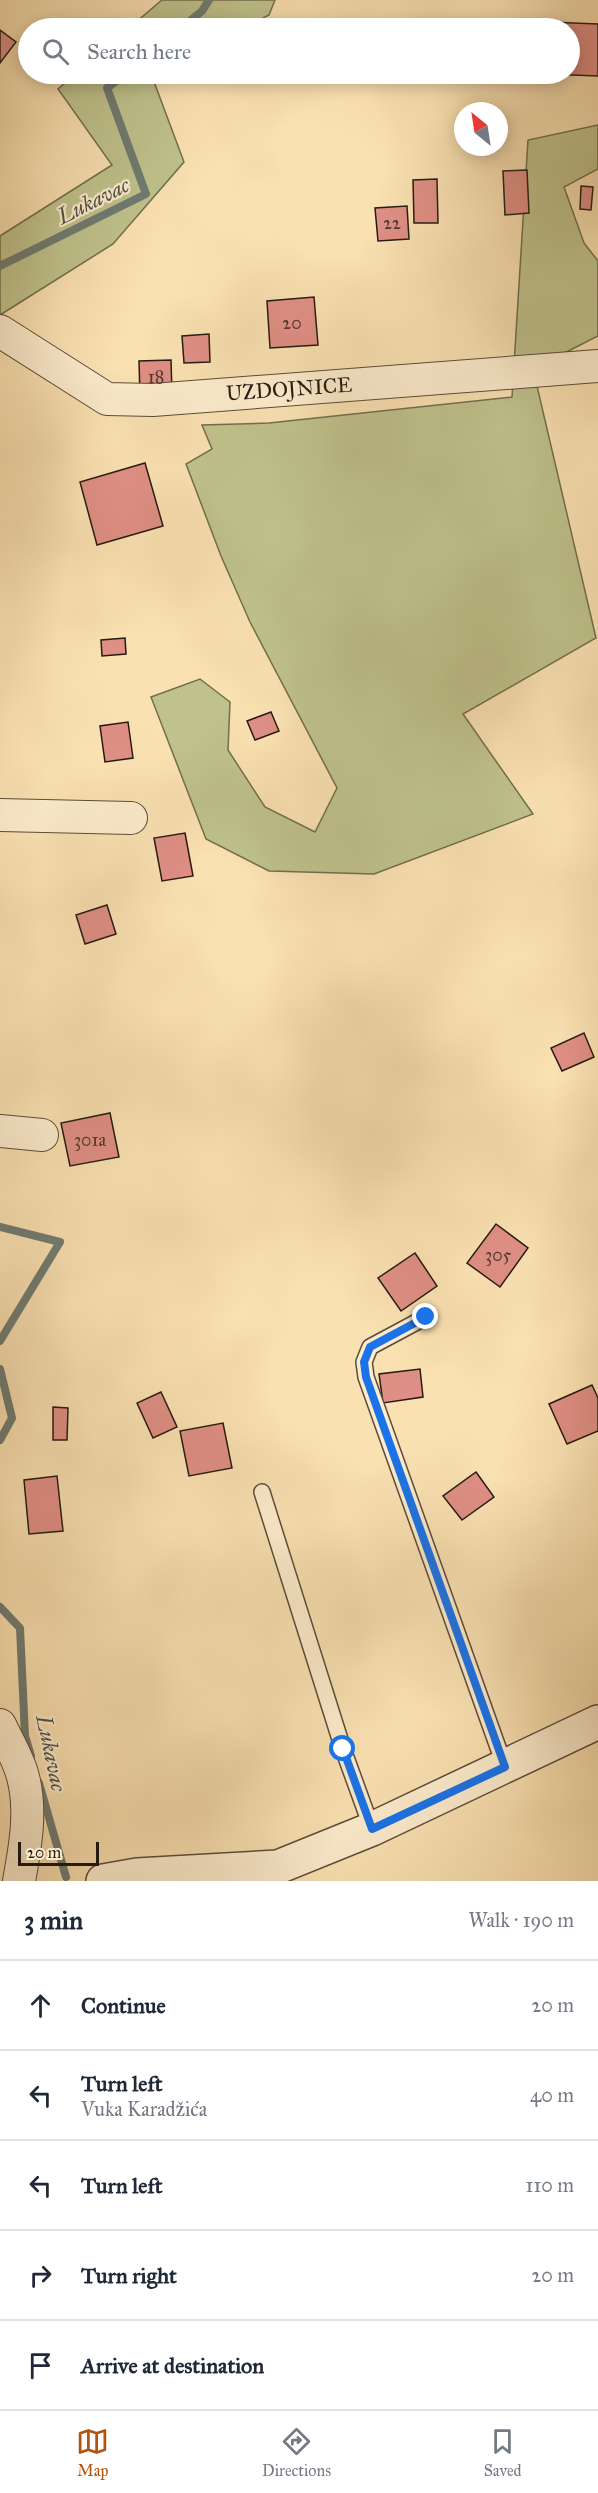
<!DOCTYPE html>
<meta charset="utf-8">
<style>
body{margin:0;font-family:"IM FELL Great Primer",serif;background:#f2f2f3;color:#1f2937}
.compass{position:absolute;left:454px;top:102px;width:54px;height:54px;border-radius:50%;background:#fff;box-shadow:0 3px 15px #0003;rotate:330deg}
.scale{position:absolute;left:18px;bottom:15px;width:81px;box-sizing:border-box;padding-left:6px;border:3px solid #261b11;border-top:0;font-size:16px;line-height:21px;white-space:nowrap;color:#261b11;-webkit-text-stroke:4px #fceccd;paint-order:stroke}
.stop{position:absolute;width:18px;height:18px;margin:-14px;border:4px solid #1a73e8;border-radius:50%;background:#fff}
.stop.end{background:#1a73e8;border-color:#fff;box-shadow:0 2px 6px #0008}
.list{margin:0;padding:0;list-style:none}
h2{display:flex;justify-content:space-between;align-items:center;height:78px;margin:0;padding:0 24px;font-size:26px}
h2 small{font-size:20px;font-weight:400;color:#747a83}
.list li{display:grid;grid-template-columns:39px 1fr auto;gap:18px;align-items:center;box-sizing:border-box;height:90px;padding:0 24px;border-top:2px solid #e0e1e3}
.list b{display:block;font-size:22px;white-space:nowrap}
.list p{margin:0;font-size:20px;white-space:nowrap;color:#747a83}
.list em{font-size:20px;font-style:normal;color:#747a83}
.icon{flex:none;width:33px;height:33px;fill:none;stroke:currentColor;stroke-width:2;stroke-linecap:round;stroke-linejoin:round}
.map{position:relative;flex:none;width:598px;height:1881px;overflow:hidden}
.search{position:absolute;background:#fff;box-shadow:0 3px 15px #0003;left:18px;right:18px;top:18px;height:66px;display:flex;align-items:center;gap:15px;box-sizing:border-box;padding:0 21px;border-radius:33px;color:#747a83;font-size:22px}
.sheet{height:528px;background:#fff}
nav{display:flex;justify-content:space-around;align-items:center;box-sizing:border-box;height:84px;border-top:2px solid #e0e1e3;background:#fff;font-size:16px;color:#747a83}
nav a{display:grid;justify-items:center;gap:3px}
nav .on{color:#b45309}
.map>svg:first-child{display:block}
.green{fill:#bfc28c;stroke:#726e4e;stroke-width:1.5}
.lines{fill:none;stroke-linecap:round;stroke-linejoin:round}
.stream{stroke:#6f7c72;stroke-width:8}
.building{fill:#df8f85;stroke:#261b11;stroke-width:1.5}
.service-casing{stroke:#5b4c39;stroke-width:18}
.minor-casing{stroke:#5b4c39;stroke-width:34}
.tertiary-casing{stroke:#5b4c39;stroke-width:36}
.service{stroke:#fceccd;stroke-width:15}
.minor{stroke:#fceccd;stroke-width:32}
.tertiary{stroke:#fceccd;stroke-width:33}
.route{stroke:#1a73e8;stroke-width:8}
.labels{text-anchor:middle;stroke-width:4.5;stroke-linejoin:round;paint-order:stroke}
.number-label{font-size:18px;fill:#54382e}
.street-label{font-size:21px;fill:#261b11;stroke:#fceccd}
.water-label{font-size:22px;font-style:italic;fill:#505349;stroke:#fceccd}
</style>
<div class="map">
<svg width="598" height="1881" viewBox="0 0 598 1881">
<rect width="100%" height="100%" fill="#fae1b2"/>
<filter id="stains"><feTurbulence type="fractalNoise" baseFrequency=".00333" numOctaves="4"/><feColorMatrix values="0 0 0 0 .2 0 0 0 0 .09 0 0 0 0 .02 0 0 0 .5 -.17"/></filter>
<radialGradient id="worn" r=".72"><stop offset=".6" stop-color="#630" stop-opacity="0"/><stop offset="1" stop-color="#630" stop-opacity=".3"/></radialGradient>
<!-- green -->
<g class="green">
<path d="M162,0h113l-6,15 -25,13h-115z"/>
<path d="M76,74h87l-10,5 31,83 -71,82 -113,71v-79l112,-71 -54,-76z"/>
<path d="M598,125v44l-34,18 20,56 14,18v75l-65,33 63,269 -133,76 70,100 -159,60 -105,-3 -63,-32 -55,-142 49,-18 30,23 -2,48 37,57 50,25 22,-44 -87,-166 -29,-66 -35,-92 26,-15 -10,-24 67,-2 243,-26 16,-257z"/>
</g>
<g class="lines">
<!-- stream -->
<g class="stream">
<path d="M181,28l21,-17 7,-11"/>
<path d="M0,266l146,-72 -39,-106 19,-14"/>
<path d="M0,1227l60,15 -60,99"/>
<path d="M0,1369l12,49 -12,22"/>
<path d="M0,1607l20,21 5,108 6,20"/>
<path d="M39,1783l27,94"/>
</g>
</g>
<!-- building -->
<g class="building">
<path d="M549,22l49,2v52l-52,-2h24v-46h-22z"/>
<path d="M0,30l16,12 -16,21z"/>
<path d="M527,170l2,43 -24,2 -2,-44z"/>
<path d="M437,179l1,44h-24l-1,-43z"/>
<path d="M581,186l12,1 -2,23 -11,-1z"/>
<path d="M407,206l2,33 -31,2 -3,-33z"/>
<path d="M314,297l4,48 -48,3 -3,-47z"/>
<path d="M209,334l1,28 -26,1 -2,-27z"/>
<path d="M171,360l1,34 -32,1 -1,-34z"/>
<path d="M145,463l18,63 -66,19 -17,-63z"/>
<path d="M125,638l1,16 -24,2 -1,-16z"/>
<path d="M271,712l8,19 -24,9 -8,-19z"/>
<path d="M128,722l5,36 -28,4 -5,-36z"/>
<path d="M185,833l8,43 -31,5 -8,-43z"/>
<path d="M107,905l9,29 -31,10 -9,-29z"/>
<path d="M584,1033l10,24 -32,14 -11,-23z"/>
<path d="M110,1113l9,44 -49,9 -9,-43z"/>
<path d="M496,1224l32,24 -28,39 -33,-24z"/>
<path d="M415,1253l22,33 -36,25 -23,-33z"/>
<path d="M420,1369l3,28 -40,6 -4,-29z"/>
<path d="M592,1385l6,13v33l-31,13 -18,-40z"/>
<path d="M161,1392l16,35 -24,11 -16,-35z"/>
<path d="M53,1407l15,1 -1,32h-14z"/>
<path d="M223,1423l9,45 -43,8 -9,-45z"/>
<path d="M476,1472l18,25 -32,23 -19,-24z"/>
<path d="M57,1476l6,55 -34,3 -5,-54z"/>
</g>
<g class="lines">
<!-- service casing -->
<g class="service-casing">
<g id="service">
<path d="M426,1317l-56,30 -6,15 2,15 139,390"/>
<path d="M262,1492l81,257 29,80"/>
</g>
</g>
<!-- minor casing -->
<g class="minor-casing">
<g id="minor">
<path d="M0,331l107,68 46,1 445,-34"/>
<path d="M0,815l131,3"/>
<path d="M0,1131l42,4"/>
<path d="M0,1725c8,17 19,35 23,52 9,34 2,71 -4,104"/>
</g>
</g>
<!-- tertiary casing -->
<g class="tertiary-casing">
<path id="tertiary" d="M103,1881l34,-6 141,-8 94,-38 226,-107"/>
</g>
<!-- service -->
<use href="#service" class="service"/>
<!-- minor -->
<use href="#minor" class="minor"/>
<!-- tertiary -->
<use href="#tertiary" class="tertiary"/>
</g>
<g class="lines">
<!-- route -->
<path class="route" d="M343,1749l29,80 133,-62 -139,-390 -2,-15 6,-15 56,-30"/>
</g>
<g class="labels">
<!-- number labels -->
<g class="number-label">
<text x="392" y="229">22</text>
<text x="292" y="329">20</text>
<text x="156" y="383">18</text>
<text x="90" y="1146">301a</text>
<text x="498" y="1261">305</text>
</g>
<!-- street labels -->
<g class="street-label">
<text transform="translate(289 389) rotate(-4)" y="7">UZDOJNICE</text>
</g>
<!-- water labels -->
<g class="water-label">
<text transform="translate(93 200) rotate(-27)" y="8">Lukavac</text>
<text transform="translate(52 1753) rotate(78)" y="8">Lukavac</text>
</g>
</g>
<rect width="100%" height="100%" filter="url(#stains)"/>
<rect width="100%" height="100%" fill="url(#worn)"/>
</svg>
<svg class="compass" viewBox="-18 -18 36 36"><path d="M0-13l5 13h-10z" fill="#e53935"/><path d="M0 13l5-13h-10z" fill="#747a83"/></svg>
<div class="scale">20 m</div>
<div class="stop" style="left:343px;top:1749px"></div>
<div class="stop end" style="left:426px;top:1317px"></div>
<div class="search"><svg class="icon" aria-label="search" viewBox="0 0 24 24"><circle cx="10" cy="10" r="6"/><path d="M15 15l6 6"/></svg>Search here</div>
</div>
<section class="sheet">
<h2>3 min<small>Walk · 190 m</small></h2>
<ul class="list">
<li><svg class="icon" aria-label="ahead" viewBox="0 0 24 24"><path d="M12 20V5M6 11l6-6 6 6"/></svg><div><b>Continue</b></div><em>20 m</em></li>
<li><svg class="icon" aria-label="left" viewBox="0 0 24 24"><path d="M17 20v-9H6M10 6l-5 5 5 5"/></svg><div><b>Turn left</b><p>Vuka Karadžića</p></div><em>40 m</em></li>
<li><svg class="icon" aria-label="left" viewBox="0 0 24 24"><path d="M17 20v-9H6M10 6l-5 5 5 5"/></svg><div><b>Turn left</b></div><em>110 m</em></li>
<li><svg class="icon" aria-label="right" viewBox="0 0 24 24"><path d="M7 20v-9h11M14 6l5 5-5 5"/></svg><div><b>Turn right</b></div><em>20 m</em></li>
<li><svg class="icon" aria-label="arrive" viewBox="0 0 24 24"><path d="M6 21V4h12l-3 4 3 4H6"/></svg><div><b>Arrive at destination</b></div></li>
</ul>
</section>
<nav>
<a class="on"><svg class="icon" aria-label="map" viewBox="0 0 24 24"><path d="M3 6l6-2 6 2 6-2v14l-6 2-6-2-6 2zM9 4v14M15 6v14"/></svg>Map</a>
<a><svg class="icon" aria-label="directions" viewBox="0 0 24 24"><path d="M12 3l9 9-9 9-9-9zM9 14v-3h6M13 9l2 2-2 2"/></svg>Directions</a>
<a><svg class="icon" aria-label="saved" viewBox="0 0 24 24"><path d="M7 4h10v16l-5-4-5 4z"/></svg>Saved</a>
</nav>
